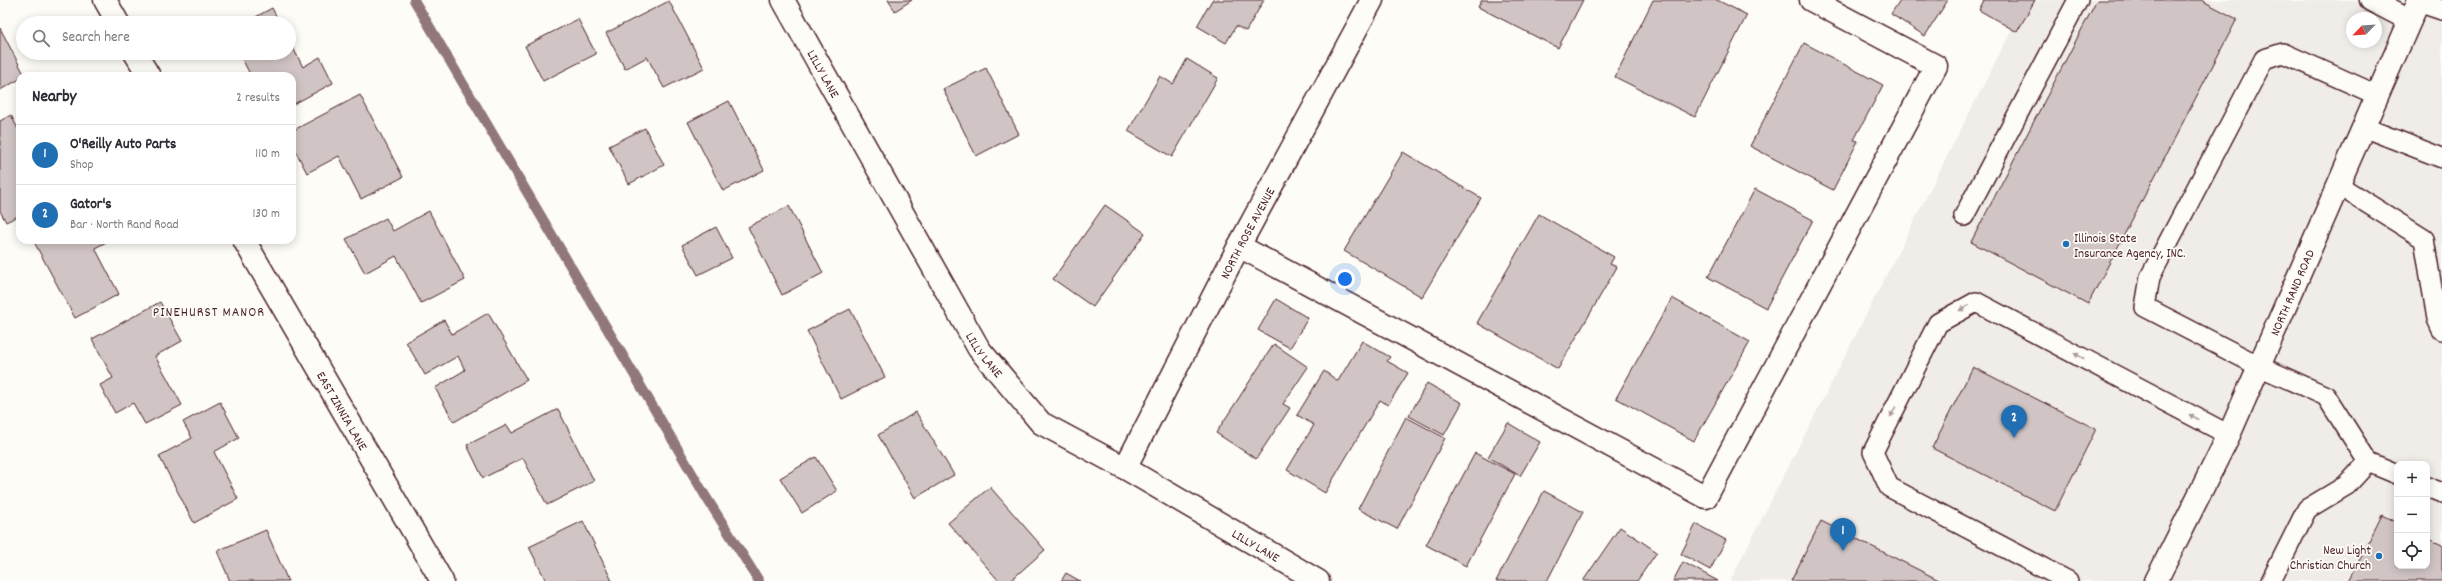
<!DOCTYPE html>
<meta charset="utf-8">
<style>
body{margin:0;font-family:Dekko,sans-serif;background:#f7f7f7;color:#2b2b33}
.controls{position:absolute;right:12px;bottom:12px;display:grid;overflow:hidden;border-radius:8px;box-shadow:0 2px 10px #0003}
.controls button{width:36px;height:36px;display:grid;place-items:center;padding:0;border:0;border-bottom:1px solid #e1e1e2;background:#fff;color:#2b2b33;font:20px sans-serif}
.compass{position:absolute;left:2346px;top:12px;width:36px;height:36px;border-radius:50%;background:#fff;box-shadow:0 2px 10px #0003;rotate:245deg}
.you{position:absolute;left:1345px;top:279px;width:14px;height:14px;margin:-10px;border:3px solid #fff;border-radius:50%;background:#1a73e8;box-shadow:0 0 0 6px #1a73e833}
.badge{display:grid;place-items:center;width:26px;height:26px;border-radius:50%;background:#1f6fb2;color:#fff;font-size:13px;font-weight:700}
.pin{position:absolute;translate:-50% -33px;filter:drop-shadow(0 1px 2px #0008)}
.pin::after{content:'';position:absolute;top:21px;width:14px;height:12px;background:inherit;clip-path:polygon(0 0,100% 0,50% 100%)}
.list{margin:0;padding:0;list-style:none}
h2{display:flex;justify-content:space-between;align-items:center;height:52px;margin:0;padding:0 16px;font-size:17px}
h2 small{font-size:13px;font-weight:400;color:#7c7c81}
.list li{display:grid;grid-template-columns:26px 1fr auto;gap:12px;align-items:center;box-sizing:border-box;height:60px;padding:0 16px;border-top:1px solid #e1e1e2}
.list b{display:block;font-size:15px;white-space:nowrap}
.list p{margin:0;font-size:13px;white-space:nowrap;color:#7c7c81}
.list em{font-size:13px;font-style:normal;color:#7c7c81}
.icon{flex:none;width:22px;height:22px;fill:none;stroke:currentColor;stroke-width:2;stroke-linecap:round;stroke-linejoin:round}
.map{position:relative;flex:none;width:2442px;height:581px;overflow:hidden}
.search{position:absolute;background:#fff;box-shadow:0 2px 10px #0003;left:16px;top:16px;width:280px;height:44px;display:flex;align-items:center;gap:10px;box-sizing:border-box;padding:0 14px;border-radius:22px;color:#7c7c81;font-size:15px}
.panel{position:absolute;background:#fff;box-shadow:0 2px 10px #0003;left:16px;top:72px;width:280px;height:172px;border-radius:12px}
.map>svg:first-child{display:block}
.built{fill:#f0ece8;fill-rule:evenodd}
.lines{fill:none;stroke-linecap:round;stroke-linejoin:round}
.stream{stroke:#91777b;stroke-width:10}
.building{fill:#d0c5c4;stroke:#4a1f2b}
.service-casing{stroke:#4a1f2b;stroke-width:22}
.minor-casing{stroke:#4a1f2b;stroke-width:25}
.primary-casing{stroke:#4a1f2b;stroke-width:25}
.service{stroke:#fdfcf7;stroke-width:19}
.minor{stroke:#fdfcf7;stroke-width:22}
.primary{stroke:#fdfcf7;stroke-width:22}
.oneway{fill:#ac999b}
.poi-dot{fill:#1f6fb2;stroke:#fdfcf7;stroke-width:1.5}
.labels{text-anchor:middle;stroke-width:3.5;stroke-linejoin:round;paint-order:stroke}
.street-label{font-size:13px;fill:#4a1f2b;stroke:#fdfcf7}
.poi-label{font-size:13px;fill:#4a1f2b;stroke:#fdfcf7;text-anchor:start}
.neighbourhood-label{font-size:14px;letter-spacing:1px;fill:#4a1f2b;stroke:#fdfcf7}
</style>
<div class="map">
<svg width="2442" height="581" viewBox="0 0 2442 581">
<rect width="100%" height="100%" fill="#fdfcf7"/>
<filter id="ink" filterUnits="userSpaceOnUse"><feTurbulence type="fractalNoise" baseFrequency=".025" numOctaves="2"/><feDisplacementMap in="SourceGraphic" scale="8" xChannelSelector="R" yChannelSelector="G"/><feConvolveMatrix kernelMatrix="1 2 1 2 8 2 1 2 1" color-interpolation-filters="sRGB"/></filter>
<g filter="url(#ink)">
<!-- built -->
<path class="built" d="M2027,0h415v581h-712zM2352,18h24v24h-24zM2397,464h30v102h-30z"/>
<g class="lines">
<!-- stream -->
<path class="stream" d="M414,0l292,497 53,84"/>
</g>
<!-- building -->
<g class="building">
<path d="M888,0h24l-17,11z"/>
<path d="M1212,0h52l-18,31 -10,-5 -10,17 -29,-17z"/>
<path d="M1482,0h101l-25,48 -80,-41z"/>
<path d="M1653,0h64l30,15 -52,102 -80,-40z"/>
<path d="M1900,0h48l-23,36 -34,-22z"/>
<path d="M1984,0h51l-18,32 -38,-22z"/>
<path d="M2097,0h104l36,19 -149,285 -117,-62z"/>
<path d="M669,1l35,67 -40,20 -17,-31 -22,12 -19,-36z"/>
<path d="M272,8l8,15h-35z"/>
<path d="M578,19l18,35 -53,27 -18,-35z"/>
<path d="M0,28l25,48h-5v3l-20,11z"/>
<path d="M289,40l14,27 17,-10 13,26 -41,22v-29h-41l-12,-23h50z"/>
<path d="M1804,43l79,42 -29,55 4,1 -25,49 -83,-44z"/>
<path d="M1187,59l31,19 -46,79 -44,-26 32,-55 13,8z"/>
<path d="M986,68l33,66 -43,22 -33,-67z"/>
<path d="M360,95l43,82 -42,22 -22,-43 -32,17 -15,-29v-13z"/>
<path d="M729,101l35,69 -41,21 -35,-69z"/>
<path d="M11,115l9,18v82l-14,7 -6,-11v-90z"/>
<path d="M645,128l19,37 -35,19 -20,-38z"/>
<path d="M1403,152l78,46 -59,99 -78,-46z"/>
<path d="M1755,189l58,31 -47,88 -58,-31z"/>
<path d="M1105,205l40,28 -52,74 -40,-28z"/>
<path d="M789,206l34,67 -41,22 -34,-68z"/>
<path d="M429,211l36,69 -44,23 -25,-47 -31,17 -19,-34 40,-21 7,13z"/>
<path d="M1539,214l75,43 -4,7 7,3 -59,102 -81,-46z"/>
<path d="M716,227l16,31 -34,17 -16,-30z"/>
<path d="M33,240h77l-15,8 24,46 -44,24z"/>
<path d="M1672,298l78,44 -56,99 -78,-43z"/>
<path d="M1276,299l32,19 -18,30 -32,-18z"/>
<path d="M160,302l22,39 -27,15 27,49 -37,19 -12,-21 -18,10 -15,-28 13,-7 -21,-39z"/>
<path d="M850,309l35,68 -44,22 -34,-68z"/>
<path d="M488,313l39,67 -73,42 -19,-34 30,-18 -7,-14 -33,19 -19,-33 38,-22 8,14z"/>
<path d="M1362,341l28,16 -3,4 21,12 -20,32 -8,-5 -55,93 -38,-23 27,-45 -17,-10 27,-44 14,10z"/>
<path d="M1274,344l34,23 -25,37 7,4 -34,51 -40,-26z"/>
<path d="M1973,367l123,62 -41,82 -123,-63z"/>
<path d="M1427,383l35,20 -18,32 -35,-19z"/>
<path d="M220,402l19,36 -25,14 24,47 -44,24 -35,-67 33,-18 -9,-16z"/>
<path d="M558,409l36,72 -47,24 -24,-47 -40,20 -16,-33 40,-20 5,8z"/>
<path d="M916,412l38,63 -39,23 -37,-63z"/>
<path d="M1406,417l39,21 -48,91 -39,-20z"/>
<path d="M1508,423l32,19 -20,34 -32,-19z"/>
<path d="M1475,453l40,21 -49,92 -40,-21z"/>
<path d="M816,457l21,34 -35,22 -22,-35z"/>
<path d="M990,487l55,63 -35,31h-11l-51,-58z"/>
<path d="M1544,491l39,21 -36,69h-51z"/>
<path d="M2382,515l15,8v43h30v-28l15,7v36h-93z"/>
<path d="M583,521l29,60h-66l-17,-34z"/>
<path d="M1821,521l120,60h-150z"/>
<path d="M1696,524l30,16 -16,30 -29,-16z"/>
<path d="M1620,527l37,25 -20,29h-54z"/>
<path d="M266,530l22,51h-58l-13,-30z"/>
<path d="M1683,562l35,19h-45z"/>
<path d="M1066,573l14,8h-19z"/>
</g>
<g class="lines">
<!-- service casing -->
<g class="service-casing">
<g id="service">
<path d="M2418,2l24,8"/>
<path d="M2377,95l-94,-42 -19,6 -114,218 -5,30 114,59 67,30 42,66 29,12"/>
<path d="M2363,127l79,31"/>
<path d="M2338,185l86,54 13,80 5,11"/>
<path d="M1964,216l114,-216"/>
<path d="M2427,487l15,6"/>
<path d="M2068,581l-179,-94 -16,-35 65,-129 38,-21 253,133"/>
<path d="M2271,581l36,-72 40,-24 21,-23"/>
</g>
</g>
<!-- minor casing -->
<g class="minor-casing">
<g id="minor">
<path d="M105,0l13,23"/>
<path id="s1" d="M783,0l196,349 62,74 84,45 193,113"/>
<path d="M2371,0l39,20"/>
<path d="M135,53l14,23"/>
<path id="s2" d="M244,240l198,341"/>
<path d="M1239,246l467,251 230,-431 -125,-66"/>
<path id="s3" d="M1125,468l114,-222 133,-246"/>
</g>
</g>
<!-- primary casing -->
<g class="primary-casing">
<g id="primary">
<path id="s4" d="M2156,581l73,-146 190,-435"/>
</g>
</g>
<!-- service -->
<use href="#service" class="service"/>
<!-- minor -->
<use href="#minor" class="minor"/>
<!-- primary -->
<use href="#primary" class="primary"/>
</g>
<!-- one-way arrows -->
<defs><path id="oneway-solid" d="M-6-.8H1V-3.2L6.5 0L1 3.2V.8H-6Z"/></defs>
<g class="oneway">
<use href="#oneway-solid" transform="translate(1964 308) rotate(151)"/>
<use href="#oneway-solid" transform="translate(2079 356) rotate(-152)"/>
<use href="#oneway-solid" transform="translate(1893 412) rotate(117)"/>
<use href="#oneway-solid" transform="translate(2194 417) rotate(-152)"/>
</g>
</g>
<!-- markers -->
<g class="poi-dot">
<circle cx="2066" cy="244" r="4"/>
<circle cx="2379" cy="556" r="4"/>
</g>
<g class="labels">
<!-- street labels -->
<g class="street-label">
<text dy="5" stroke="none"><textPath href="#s1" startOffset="84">LILLY LANE</textPath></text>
<text dy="5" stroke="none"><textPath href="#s3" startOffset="265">NORTH ROSE AVENUE</textPath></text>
<text dy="5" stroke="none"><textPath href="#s4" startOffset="319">NORTH RAND ROAD</textPath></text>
<text dy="5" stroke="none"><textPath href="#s1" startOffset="408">LILLY LANE</textPath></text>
<text dy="5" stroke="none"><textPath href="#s2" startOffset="197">EAST ZINNIA LANE</textPath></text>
<text dy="5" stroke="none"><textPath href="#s1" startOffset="744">LILLY LANE</textPath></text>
</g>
<!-- poi labels -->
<g class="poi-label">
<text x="2074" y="242">Illinois State<tspan x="2074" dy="15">Insurance Agency, INC.</tspan></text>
<text x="2371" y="554" text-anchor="end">New Light<tspan x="2371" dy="15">Christian Church</tspan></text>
</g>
<!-- neighbourhood labels -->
<g class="neighbourhood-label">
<text x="209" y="316">PINEHURST MANOR</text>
</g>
</g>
</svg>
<div class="controls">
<button>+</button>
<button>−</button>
<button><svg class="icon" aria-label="locate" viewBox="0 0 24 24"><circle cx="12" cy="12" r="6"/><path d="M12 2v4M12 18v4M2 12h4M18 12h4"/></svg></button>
</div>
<svg class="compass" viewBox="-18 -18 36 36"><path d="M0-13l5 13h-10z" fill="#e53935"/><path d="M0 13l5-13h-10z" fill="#7c7c81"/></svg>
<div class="you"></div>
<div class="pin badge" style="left:1843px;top:551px">1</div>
<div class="pin badge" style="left:2014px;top:438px">2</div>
<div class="search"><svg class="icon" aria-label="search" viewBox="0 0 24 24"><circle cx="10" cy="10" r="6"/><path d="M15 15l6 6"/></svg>Search here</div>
<section class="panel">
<h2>Nearby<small>2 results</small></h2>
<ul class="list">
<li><span class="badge">1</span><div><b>O'Reilly Auto Parts</b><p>Shop</p></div><em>110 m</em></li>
<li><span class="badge">2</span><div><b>Gator's</b><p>Bar · North Rand Road</p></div><em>130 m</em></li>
</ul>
</section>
</div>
